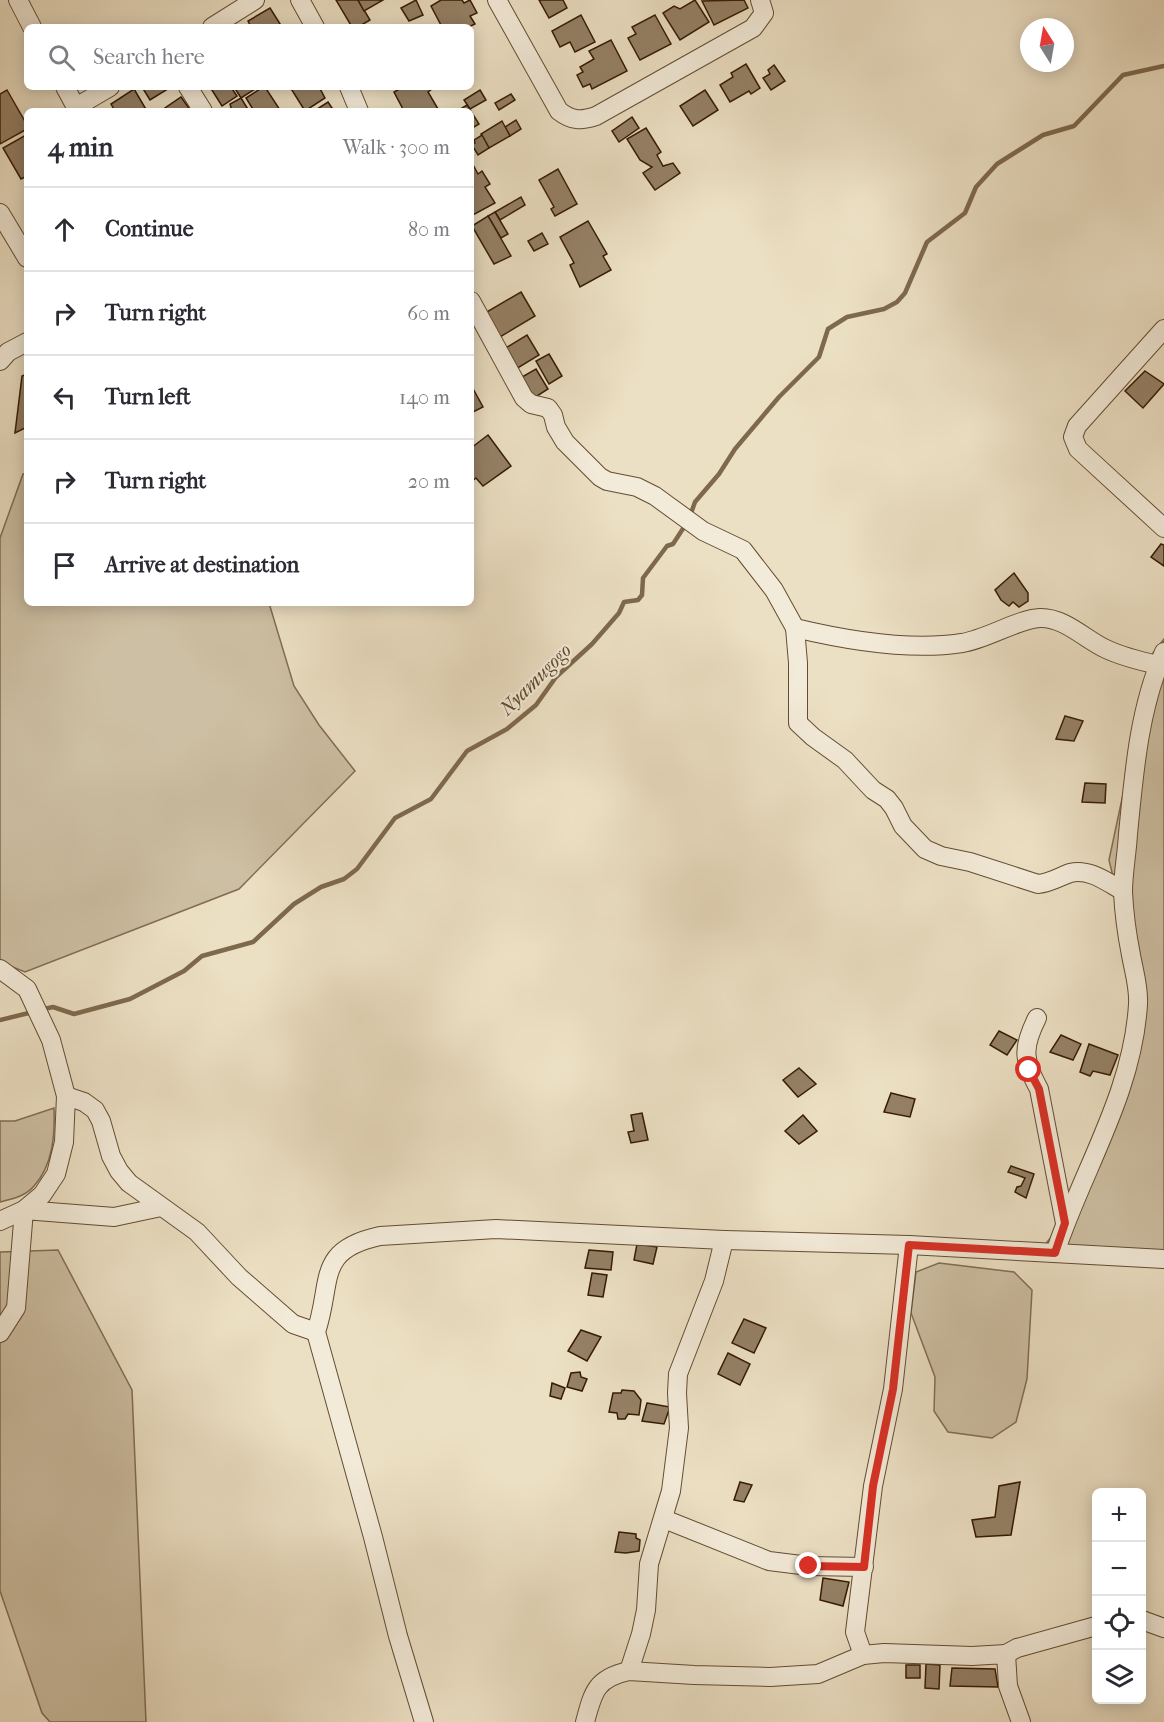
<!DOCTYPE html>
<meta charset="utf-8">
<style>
body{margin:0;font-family:"IM FELL French Canon",serif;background:#f7f7f7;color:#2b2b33}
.controls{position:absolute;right:18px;bottom:18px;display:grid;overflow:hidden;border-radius:9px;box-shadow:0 3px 15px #0003}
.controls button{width:54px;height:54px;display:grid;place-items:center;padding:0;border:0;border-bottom:2px solid #e1e1e2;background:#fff;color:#2b2b33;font:30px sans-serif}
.compass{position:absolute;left:1020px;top:18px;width:54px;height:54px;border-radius:50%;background:#fff;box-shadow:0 3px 15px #0003;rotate:349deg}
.stop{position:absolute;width:18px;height:18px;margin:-14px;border:4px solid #d93025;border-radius:50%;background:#fff}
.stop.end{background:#d93025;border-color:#fff;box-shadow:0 2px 6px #0008}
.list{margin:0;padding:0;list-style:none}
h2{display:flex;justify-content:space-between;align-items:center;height:78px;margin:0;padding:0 24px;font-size:26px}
h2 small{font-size:20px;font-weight:400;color:#7c7c81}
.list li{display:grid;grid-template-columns:39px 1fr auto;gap:18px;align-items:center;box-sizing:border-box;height:84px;padding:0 24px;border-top:2px solid #e1e1e2}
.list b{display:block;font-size:22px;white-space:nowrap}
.list em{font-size:20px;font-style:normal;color:#7c7c81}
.icon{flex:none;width:33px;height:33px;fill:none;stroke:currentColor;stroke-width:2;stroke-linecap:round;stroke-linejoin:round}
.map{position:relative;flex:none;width:1164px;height:1722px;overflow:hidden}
.search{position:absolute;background:#fff;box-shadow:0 3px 15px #0003;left:24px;top:24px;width:450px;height:66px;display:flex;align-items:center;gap:15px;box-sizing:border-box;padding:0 21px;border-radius:9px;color:#7c7c81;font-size:22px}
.panel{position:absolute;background:#fff;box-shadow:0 3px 15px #0003;left:24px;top:108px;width:450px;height:498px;border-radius:9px}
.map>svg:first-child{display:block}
.green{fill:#cdbfa3;stroke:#826d52;stroke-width:1.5}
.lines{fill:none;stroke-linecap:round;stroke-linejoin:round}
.stream{stroke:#7e694d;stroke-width:4.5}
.building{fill:#958166;stroke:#361b00;stroke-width:1.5}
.minor-casing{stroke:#644c31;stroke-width:20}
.minor{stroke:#f3ebd9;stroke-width:18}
.route{stroke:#d93025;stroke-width:8}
.labels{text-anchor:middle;stroke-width:4.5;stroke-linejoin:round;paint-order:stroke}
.water-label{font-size:20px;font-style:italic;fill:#60482d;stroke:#f3ebd9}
</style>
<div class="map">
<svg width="1164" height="1722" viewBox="0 0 1164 1722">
<rect width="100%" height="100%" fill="#ece0c4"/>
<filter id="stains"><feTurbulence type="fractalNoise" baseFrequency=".00333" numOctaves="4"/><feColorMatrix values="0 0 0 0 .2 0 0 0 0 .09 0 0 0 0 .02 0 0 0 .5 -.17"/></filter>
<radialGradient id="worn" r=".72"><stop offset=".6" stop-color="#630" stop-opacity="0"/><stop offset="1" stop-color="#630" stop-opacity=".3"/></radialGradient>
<!-- green -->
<g class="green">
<path d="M23,474h4v129h242l25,83 25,39 36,46 -116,118 -214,83 -25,-10v-424z"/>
<path d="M1164,639v619l-127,-4 16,-19 65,-152 19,-107 -28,-116 44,-207z"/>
<path d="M54,1108c1,27 -1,57 -20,78 -8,10 -22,13 -34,16v-81h15z"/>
<path d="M58,1250l74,140 14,332h-96l-8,-9 -42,-122v-339z"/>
<path d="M939,1263l75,9 18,18 -5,89 -11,43 -24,16 -44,-6 -14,-21 1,-34 -24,-64 5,-41z"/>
</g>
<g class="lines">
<!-- stream -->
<g class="stream">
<path d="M690,516l5,-14 24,-28 16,-25 44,-52 40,-40 9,-28 19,-12 37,-8 13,-7 8,-9 22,-51 38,-29 11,-26 21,-23 46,-29 31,-9 49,-51 41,-9"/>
<path d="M44,1009l9,-2 21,7 56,-15 54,-28 18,-15 51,-14 41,-38 27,-17 23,-8 13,-10 38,-51 36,-19 36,-48 40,-22 29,-24 20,-28 36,-33 27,-31 5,-11 14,-2 4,-5 1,-17 24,-32 6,-2 13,-20"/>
<path d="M0,1020l33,-8"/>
</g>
</g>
<!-- building -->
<g class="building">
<path d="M336,0h22l12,20 -12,7h-6z"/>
<path d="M358,0h25l-19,11z"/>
<path d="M416,0l7,15 -14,6 -8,-13z"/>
<path d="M441,0h21l2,3 6,-3 7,13 -7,3 5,8 -6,3h-27l-11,-21z"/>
<path d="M539,0h24l4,8 -18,10z"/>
<path d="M695,0l14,22 -29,18 -17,-27 11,-7 6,3z"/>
<path d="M744,0l4,8 -34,17 -12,-24z"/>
<path d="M270,8l12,19h-31l-3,-6z"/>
<path d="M581,15l14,27 -20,10 -5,-10 -10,5 -8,-16z"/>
<path d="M655,15l16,29 -31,16 -12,-22 8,-4 -4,-7z"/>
<path d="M611,40l16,31 -35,18 -2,-5 -7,3 -6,-12 6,-3 -3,-5 14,-8 -5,-8z"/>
<path d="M746,64l14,24 -9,6 -2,-3 -19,11 -10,-17 13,-8 -2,-4z"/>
<path d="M774,65l11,16 -14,9 -8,-12 7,-4 -2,-4z"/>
<path d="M142,87h29l-21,13z"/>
<path d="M210,87h21l6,9 -15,10z"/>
<path d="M234,87h24l-17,11z"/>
<path d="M263,87h2l15,23 -26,1 -8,-13z"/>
<path d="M290,87h29l6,11 -20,13z"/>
<path d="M403,87h28l1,2 -4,3 10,17 -4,2h-30l-10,-19z"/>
<path d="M134,89l13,22h-32l-4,-7z"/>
<path d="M7,90l20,35v4l-27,15v-50z"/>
<path d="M480,90l6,10 -16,9 -6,-9z"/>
<path d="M705,90l13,20 -25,16 -13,-20z"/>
<path d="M511,94l4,6 -16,10 -4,-7z"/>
<path d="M181,97l10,14h-24l-2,-3z"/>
<path d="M241,98l8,13h-17l-2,-7z"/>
<path d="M328,102l6,9h-20z"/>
<path d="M467,105l12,19 -8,5v-18h-14z"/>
<path d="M632,117l7,11 -20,14 -7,-11z"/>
<path d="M516,120l5,9 -11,7 -5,-9z"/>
<path d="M502,121l8,15 -21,12 -8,-14z"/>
<path d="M646,128l15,24 -4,3 6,11 10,-3 7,10 -25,17 -12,-17 9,-6 -12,-7 -13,-21z"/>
<path d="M26,135l1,41 -6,3 -18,-31z"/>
<path d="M482,135l7,13 -11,7 -6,-10 3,-2 -1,-3z"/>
<path d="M471,161l7,13 4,-3 8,13 -5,3 10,16 -24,13z"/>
<path d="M558,169l19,35 -22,12 -4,-7 3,-2 -15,-27z"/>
<path d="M521,197l4,8 -25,15 -5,-8z"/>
<path d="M495,212l13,22 -7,4 -13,-22z"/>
<path d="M488,216l23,40 -17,8 -22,-38z"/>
<path d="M588,221l19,33 -4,2 8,14 -31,17 -10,-22 4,-2 -14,-26z"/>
<path d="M542,233l6,11 -14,7 -6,-10z"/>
<path d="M521,292l14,24 -35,21 -15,-24z"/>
<path d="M527,335l12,20 -23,14 -12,-20z"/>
<path d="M549,354l13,22 -13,8 -13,-23z"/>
<path d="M536,369l12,20 -14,9 -12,-21z"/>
<path d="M1145,371l19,13 -21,24 -18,-17z"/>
<path d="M27,374v53l-12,6 7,-57z"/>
<path d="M471,385l12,22 -12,6z"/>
<path d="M488,435l23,31 -28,20 -7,-8 -5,4v-34z"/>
<path d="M1161,544l3,1v21l-13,-9z"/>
<path d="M1014,573l14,20v8l-9,6 -6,-5 -4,4 -8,-6 -6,-10z"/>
<path d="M1065,716l18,5 -9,20 -18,-2z"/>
<path d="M1085,783l21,1 -1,19 -23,-1z"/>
<path d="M999,1031l18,9 -10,15 -17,-10z"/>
<path d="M1061,1035l20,9 -8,16 -23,-8z"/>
<path d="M1089,1044l29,11 -8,20 -17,-4 -3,5 -10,-4z"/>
<path d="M799,1068l17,16 -18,13 -15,-17z"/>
<path d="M891,1093l24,6 -5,18 -26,-5z"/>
<path d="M642,1113l6,27 -17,3 -3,-11 6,-1 -3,-16z"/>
<path d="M803,1115l14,16 -18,13 -14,-13z"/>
<path d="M1011,1166l23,8 -8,24 -11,-6 2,-5 4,-1 4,-8 -17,-6z"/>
<path d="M637,1244l20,3 -4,17 -19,-4z"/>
<path d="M589,1250l24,2 -2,18 -26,-2z"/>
<path d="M592,1273l15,2 -4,22 -15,-2z"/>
<path d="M744,1319l22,9 -12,25 -22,-10z"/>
<path d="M581,1330l20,7 -14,24 -19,-10z"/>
<path d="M728,1353l22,11 -10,21 -22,-11z"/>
<path d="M580,1372l1,5 6,2 -5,12 -15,-4 4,-14z"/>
<path d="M552,1383l13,5 -4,11 -11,-3z"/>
<path d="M622,1390l12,1 7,9 -2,15 -11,-1 -3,5h-7l-1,-6 -8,-1 4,-19h8z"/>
<path d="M647,1403l23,4 -6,17 -22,-3z"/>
<path d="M740,1482l12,3 -8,17 -10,-2z"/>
<path d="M1020,1482l-9,53 -35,2 -4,-17 23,-3 4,-31z"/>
<path d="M619,1532l17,2v4l4,2 -1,11 -13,2 -11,-1z"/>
<path d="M823,1578l26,4 -6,24 -23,-6z"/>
<path d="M926,1664l14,1 -1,24 -14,-1z"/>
<rect x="906" y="1665" width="14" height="13"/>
<path d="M952,1668l43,1 3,18 -48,-1z"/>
</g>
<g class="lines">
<!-- minor casing -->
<g class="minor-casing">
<g id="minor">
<path d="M18,0l14,27"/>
<path d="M300,0l15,27"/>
<path d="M497,0l62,111c13,10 22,10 37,5l157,-88 11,-15 -4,-13"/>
<path d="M212,27l43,-27"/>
<path d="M65,87l13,24"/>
<path d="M188,87l15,24"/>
<path d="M349,87l10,24"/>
<path d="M76,107l34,-20"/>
<path d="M0,213l27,45"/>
<path d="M471,301l53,97 7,6 17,4 5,7 3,12 9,15 35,35 7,4 30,6 18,9 48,35 40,19 31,40 21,38c50,12 116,23 167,15 25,-4 56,-24 78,-25 24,-1 46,22 66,31 17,8 34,12 52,16"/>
<path d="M1164,329l-87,97 -4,11 5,12 86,79"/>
<path d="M0,361l8,-9 19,-10"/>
<path d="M795,628l3,35v60l15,14 32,23 28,30 14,9 7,9 9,18 22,23 16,7 29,6 68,22c12,-1 21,-7 32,-11 19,-5 37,9 53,18"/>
<path d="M0,969l27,20 24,51 15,56 -2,46 -8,32 -14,21 -18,15 -24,11"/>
<path d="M1037,1018c-15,30 -14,42 2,71l26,134"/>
<path d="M66,1096l18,6 11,8 6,11 10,35 8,15 10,12 68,49 42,45 54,47 23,8"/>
<path d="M1055,1253c27,-82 78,-160 83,-249 1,-17 -4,-32 -7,-49 -4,-20 -7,-42 -8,-63 0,-19 4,-39 5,-58 6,-61 11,-126 36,-182"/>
<path d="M0,1333l16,-25 8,-98 90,7 47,-10"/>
<path d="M664,1519l105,42 40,5 55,1"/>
<path d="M1142,1620l22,8"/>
<path d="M1006,1654l11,-6 79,-22"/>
<path d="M863,1655l-8,-23 18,-146 20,-97 16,-144"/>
<path d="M629,1671l12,-37 5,-24 3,-46 22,-73 8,-63 -2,-35 1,-19 36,-93 10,-41"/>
<path d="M424,1722l-26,-86 -25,-99 -57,-205c17,-51 -1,-82 64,-96l116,-7 228,11 185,5 255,14"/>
<path d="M585,1722c8,-30 11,-44 44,-51l65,4 76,2 48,-3 45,-19 21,-2 88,3 34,-2 2,32 13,36"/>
</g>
</g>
<!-- minor -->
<use href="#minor" class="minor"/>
</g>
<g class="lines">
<!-- route -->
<path class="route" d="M809,1566l55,1 9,-81 20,-97 16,-144 146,8 10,-30 -26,-134 -10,-19"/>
</g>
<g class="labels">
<!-- water labels -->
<g class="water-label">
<text transform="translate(535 679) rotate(-45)" y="7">Nyamugogo</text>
</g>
</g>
<rect width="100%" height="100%" filter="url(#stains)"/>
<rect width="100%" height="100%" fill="url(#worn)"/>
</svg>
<div class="controls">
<button>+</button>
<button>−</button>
<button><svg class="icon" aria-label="locate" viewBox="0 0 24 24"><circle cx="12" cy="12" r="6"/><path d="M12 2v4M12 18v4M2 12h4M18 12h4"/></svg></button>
<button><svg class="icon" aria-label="layers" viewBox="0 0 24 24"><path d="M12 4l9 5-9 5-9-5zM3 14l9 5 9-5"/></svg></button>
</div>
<svg class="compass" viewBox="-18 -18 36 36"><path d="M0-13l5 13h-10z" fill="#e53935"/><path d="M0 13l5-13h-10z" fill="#7c7c81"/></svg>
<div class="stop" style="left:1029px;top:1070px"></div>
<div class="stop end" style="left:809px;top:1566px"></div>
<div class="search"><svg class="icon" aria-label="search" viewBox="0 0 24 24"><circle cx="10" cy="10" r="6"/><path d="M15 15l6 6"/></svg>Search here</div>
<section class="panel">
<h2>4 min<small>Walk · 300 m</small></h2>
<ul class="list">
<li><svg class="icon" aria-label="ahead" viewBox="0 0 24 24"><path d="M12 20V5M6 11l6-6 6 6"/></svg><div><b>Continue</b></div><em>80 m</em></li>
<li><svg class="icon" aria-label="right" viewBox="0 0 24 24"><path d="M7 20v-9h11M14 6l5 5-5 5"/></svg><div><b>Turn right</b></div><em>60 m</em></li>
<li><svg class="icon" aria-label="left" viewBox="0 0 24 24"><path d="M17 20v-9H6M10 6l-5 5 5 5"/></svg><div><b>Turn left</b></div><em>140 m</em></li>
<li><svg class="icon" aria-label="right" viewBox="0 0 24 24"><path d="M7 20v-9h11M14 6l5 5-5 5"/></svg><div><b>Turn right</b></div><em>20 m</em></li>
<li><svg class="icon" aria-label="arrive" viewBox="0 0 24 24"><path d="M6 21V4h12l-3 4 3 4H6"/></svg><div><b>Arrive at destination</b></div></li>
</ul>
</section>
</div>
